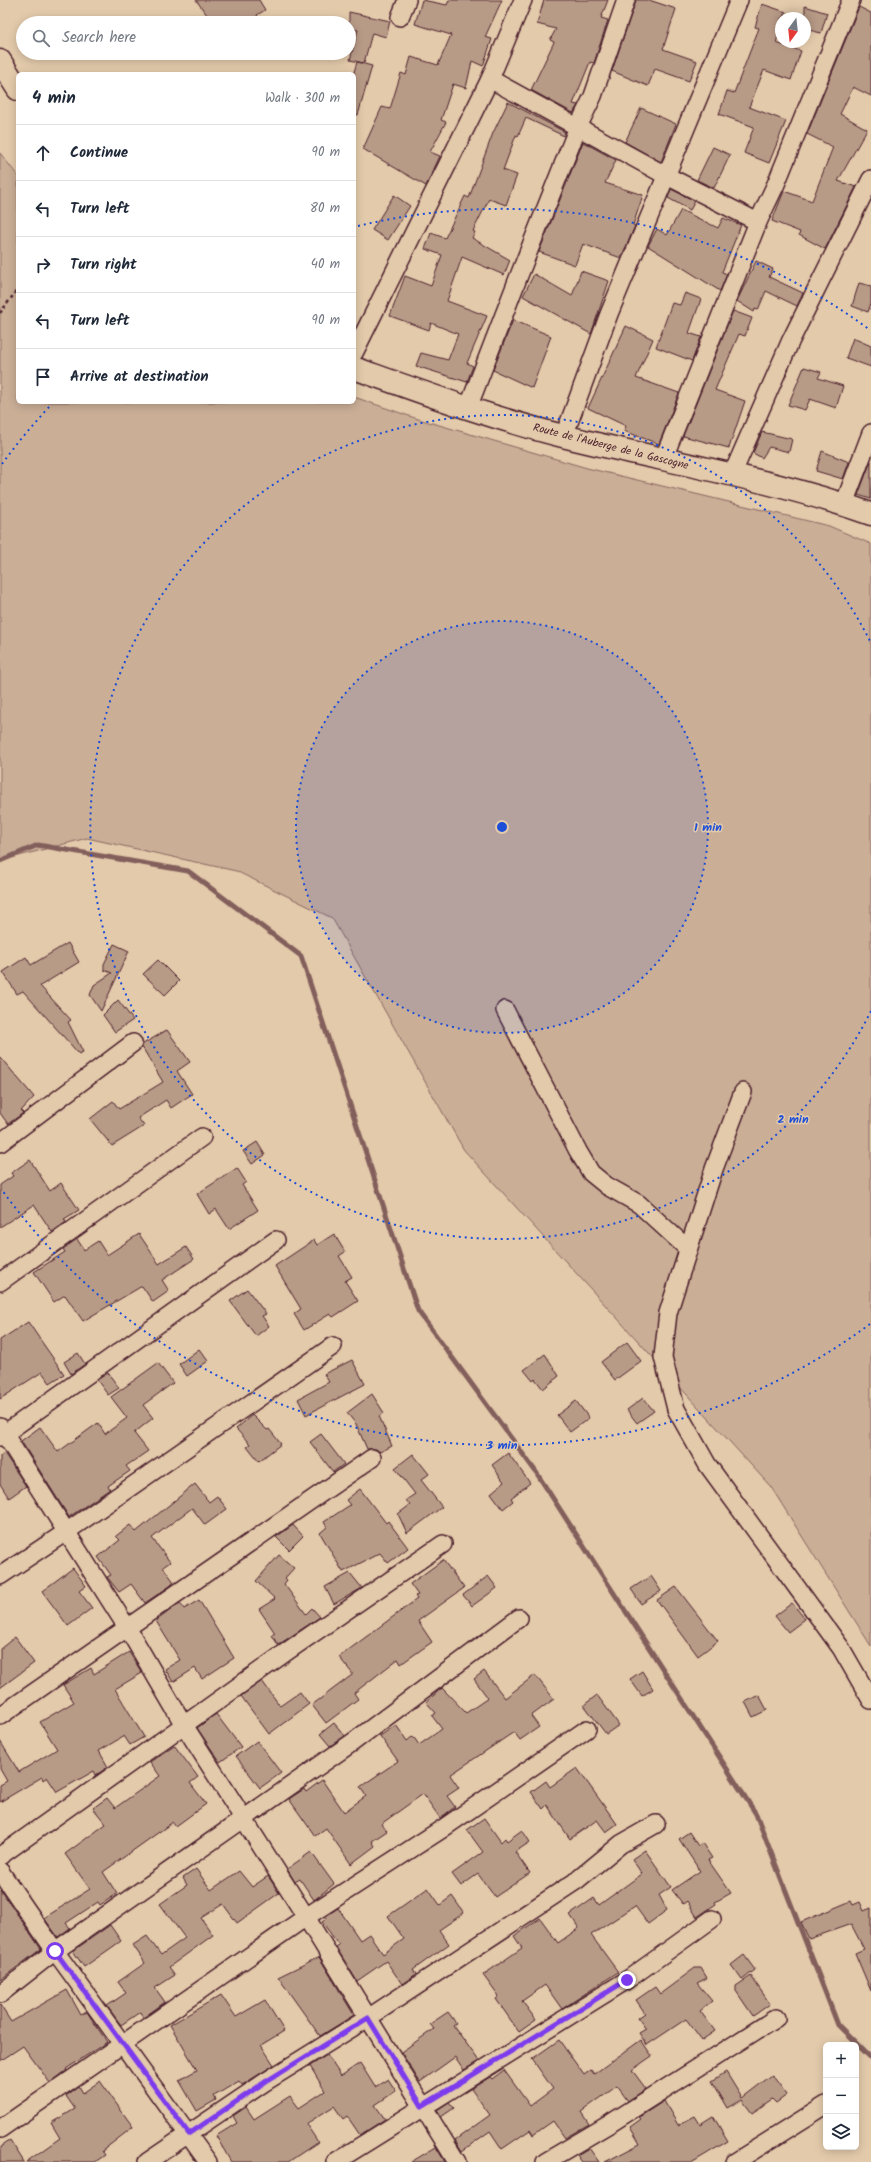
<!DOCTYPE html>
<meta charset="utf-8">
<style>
body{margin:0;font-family:Kalam,sans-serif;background:#f2f2f3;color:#1f2937}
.controls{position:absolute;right:12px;bottom:12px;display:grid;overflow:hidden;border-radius:6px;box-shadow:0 2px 10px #0003}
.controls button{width:36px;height:36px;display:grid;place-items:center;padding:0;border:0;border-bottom:1px solid #e0e1e3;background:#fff;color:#1f2937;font:20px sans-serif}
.compass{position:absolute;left:775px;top:12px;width:36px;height:36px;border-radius:50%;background:#fff;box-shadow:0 2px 10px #0003;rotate:195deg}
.stop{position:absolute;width:12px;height:12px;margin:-9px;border:3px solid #7c3aed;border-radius:50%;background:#fff}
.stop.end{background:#7c3aed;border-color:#fff;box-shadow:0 1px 4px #0008}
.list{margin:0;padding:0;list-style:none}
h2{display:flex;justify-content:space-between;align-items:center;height:52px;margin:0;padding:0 16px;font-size:17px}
h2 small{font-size:13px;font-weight:400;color:#747a83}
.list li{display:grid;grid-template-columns:26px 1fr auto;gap:12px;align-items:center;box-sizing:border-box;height:56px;padding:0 16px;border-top:1px solid #e0e1e3}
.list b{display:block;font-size:15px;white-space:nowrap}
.list em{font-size:13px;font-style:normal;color:#747a83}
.icon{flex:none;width:22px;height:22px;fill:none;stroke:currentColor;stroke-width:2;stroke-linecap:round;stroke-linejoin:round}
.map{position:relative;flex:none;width:871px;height:2162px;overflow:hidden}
.search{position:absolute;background:#fff;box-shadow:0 2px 10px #0003;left:16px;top:16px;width:340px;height:44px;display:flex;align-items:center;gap:10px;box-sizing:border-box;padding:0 14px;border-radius:22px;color:#747a83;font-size:15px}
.panel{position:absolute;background:#fff;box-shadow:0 2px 10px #0003;left:16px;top:72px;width:340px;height:332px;border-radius:6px}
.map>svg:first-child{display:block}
.green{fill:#caae96;stroke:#8a6660}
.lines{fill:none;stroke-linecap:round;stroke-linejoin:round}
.stream{stroke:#835f5b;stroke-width:5}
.building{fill:#b89b87;stroke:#4a1f2b}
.street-casing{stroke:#4a1f2b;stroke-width:20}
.secondary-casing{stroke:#4a1f2b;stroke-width:25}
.path{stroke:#4a1f2b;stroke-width:2.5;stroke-dasharray:3 3;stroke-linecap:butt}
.street{stroke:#e3caab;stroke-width:17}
.secondary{stroke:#e3caab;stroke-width:22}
.route{stroke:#7c3aed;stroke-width:5}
.ring{fill:none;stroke:#1d4ed8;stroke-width:2;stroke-dasharray:2 4}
.labels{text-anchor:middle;stroke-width:3;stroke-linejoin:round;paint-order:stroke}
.street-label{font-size:11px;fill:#4a1f2b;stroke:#e3caab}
.centre{fill:#1d4ed8;stroke:#e3caab;stroke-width:2}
.ring-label{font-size:12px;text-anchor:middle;font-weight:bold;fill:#1d4ed8;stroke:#e3caab;stroke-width:3;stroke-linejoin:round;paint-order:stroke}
</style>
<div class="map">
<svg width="871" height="2162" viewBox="0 0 871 2162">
<rect width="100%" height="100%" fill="#e3caab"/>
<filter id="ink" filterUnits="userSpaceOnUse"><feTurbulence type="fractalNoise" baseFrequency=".025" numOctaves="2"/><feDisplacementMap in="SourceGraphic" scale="8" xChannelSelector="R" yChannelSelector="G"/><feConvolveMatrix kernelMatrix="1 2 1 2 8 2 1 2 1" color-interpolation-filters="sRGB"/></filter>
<g filter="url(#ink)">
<!-- green -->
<path class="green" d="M0,153l18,23v226h336v-5l61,21 172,50 242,58 42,18v1102l-100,-159 -307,-337 -132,-232 -96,-47 -149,-33 -87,23z"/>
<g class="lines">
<!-- stream -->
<path class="stream" d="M0,861l38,-16 150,26 113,85 117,355 118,161 220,342 82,211 33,33"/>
</g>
<!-- building -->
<g class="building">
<path d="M196,0h63l6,10 -8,5 4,8h-48z"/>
<path d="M422,0l25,5 2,-5h53l-17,37 7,2 -9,27 -11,-5 -6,27 -13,-4 -12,36 5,2 -16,30 10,4 -14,30 -63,-37 19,-42 8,2 11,-36 5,2 5,-18 27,8 13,-30 -36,-11z"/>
<path d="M544,0h64l-7,18 7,2 -14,43 -4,-1 -17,42 5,1 -5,8 -42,-23 23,-48 -4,-2 6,-11 -19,-5z"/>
<path d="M636,0h13l27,9 -13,40 34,12 -8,20 -34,-12 -7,17 -36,-15z"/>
<path d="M762,4l24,8 -2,6h-3v8l-5,17 25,8 -10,29 -27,-10 -15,37 37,14 -17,42 -25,-10 10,-26 -35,-13 8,-23 7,2 25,-65 -4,-1z"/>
<path d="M805,6l22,7 -6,20 -16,-4z"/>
<path d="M859,7l12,6v83l-18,-9 -13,27 27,15 -29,52 18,6 -31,62 -26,-14 1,-3 -28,-11 12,-30 28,10 21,-54 -26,-13z"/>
<path d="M349,12l41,9 -4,16 -14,-4 -8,30 -14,-3 8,-30 -9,-2z"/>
<path d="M357,62l15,4 -14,49 -4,-1v-42z"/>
<path d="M508,102l57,30 -1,4 -38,-18 -8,18 -2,-1 -13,35 14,5 -11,30 -17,-6 -16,32 2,1 -3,6 38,22 -6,15 -42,-18 -15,44 40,15 -20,47 6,3 -6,16 -51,-16 5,-13 27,7 10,-26 -27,-11 -2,7 -39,-14 15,-40 26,10 11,-31 -17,-6 6,-16 14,5 20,-42 4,2 24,-65z"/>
<path d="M641,108l35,16 -15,38 -36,-20z"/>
<path d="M583,142l33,18 -11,23 38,12 -10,30 2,1 -14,32 -38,-14 -8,21 -36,-13z"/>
<path d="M713,147l17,8 -16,33 -17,-8z"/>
<path d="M671,189l24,12 -5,9 -22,-12z"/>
<path d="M394,195l16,11 -22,34 -16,-10z"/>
<path d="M681,210l37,18 5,-10 18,7 -19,47 5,2 -7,17 -72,-45 9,-17 10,6z"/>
<path d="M756,261l17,8 -4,8 34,16 -6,13 -31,-15 -8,19 -3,-1 -1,3 -17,-11z"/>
<path d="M581,271l28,10 -18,53 -68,-38 11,-22 38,22z"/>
<path d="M859,283l12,3v17l-3,9 -16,-6z"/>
<path d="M685,293l16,6 -12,34 12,4 -9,24 -36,-14 16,-44 8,2z"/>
<path d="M733,311l19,7 -7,18 -6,-2 -24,56 30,11 -16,47 -46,-12z"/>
<path d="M513,320l38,16 -19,52 -39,-18z"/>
<path d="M626,326l27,13 -17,39 43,15 -20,51 -35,-13 2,-5 -38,-18z"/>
<path d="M853,338l18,8v21l-25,-9z"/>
<path d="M804,367l17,5 -3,6 25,8 -7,22 -26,-9 -5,11 -17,-5z"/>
<path d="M762,432l30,7 -3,13 -20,-5 -7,11 -9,-5z"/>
<path d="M822,451l27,11 -6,17 -27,-8z"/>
<path d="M871,461v38l-13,-4z"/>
<path d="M68,943l11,19 -39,24 31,34 -3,2 15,30 -4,2 -56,-63 -6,3 -14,-22 23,-15 5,8z"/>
<path d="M114,944l15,7 -28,60 -11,-16 4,-10 18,-12 -8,-3v-6z"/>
<path d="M158,960l21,21 -14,14 -22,-21z"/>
<path d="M118,1000l15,20 -18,12 -12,-17z"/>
<path d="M167,1030l23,32 -13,9 15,23 -21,14 -5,-8 -28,18 6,8 -32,20 -22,-27 23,-18 6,8 44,-27 -21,-35 1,-3z"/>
<path d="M0,1057l34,40 -13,14 2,2 -15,11 -8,-11z"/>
<path d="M257,1142l8,13 -13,9 -9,-13z"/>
<path d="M30,1160l20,31 11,-8 18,27 -15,9 2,3 -14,10 -18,-27 -34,22v-42l13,-9 -2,-3z"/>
<path d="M237,1168l9,14 -4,3 16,25 -29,19 -13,-20 -7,5 -12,-20z"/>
<path d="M139,1234l20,30 27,-17 8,12 -32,21 7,11 -16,11 -11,-16 -59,35 -18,-26 -11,7 -20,-30 31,-20 -2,-3 14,-10 7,11 14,-9 9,14z"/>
<path d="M334,1234l11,18 -6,4 13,21 -7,4 13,20 -25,16 -3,-3 -26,16 -10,-16 7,-5 -26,-43 39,-26 3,5z"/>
<path d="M247,1289l19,25 -4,2 7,10 -13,10 -26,-35z"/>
<path d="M28,1322l36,52 -14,9 -8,-11 -42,27v-59z"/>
<path d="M627,1342l14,19 -26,19 -14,-18z"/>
<path d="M199,1349l9,12 -21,15 -8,-12z"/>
<path d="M78,1353l7,11 -14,10 -7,-12z"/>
<path d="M545,1354l14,22 -16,13 -8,-10 -2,2 -9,-11z"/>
<path d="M352,1360l13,24 -59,31 -8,-16 31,-17 -5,-8z"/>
<path d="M158,1363l15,20 -30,22 10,13 -19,15 14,18 -22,15 4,5 -22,15 2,3 -41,28 -48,-76 19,-14 18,25 40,-29 7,11 22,-16 -16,-21z"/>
<path d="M108,1373l11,15 -11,7 -11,-15z"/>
<path d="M372,1394l12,19 -5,3 13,30 -12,6 -4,-3h-9l-11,-25 -9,-11z"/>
<path d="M643,1398l11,13 -17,12 -10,-13z"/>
<path d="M576,1401l13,17 -19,14 -13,-17z"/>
<path d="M252,1415l15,15 2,-1 12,15 -22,17 -12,-15 3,-2 -14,-15z"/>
<path d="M321,1434l23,30 -11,8 -23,-30z"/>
<path d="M4,1453l22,33 -17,12 -9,-14v-28z"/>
<path d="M508,1453l22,30 -19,15 2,3 -10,8 -12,-16 13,-11 -12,-17z"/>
<path d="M413,1454l16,20 -8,6 21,27 -35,26 -9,-19 12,-9 -4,-5 9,-6 -20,-26z"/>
<path d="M195,1484l14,18 8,-6 10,13 -22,16 -13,-17 -40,30 18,24 -7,5 11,15 -4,4 -25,17 -14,-19 -12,8 -12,-15 4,-2 -13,-18 22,-17 -4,-4 14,-11 6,7z"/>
<path d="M360,1489l26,34 2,-2 20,27 -20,15 -8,-10 -37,19 -23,-39 7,-6 -3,-5 26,-17 -4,-5z"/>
<path d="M293,1525l10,11 -14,14 -13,-13z"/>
<path d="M279,1555l15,13 -9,10 2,2 -3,4 22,30 6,-6 8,9 -42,28 -6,-10 3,-2 -16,-24 16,-10 -19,-18z"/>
<path d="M443,1560l21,28 -46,33 14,21 -31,22 -3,-5 -44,34 4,6 -32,24 -14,-18 40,-30v-2l-13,-16 78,-58 -2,-3 3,-1 -8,-11z"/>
<path d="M73,1568l13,18 -7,5 13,17 -24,18 -26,-35z"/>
<path d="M350,1573l12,15 -28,16 -9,-17z"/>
<path d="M488,1576l9,12 -25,18 -9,-11z"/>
<path d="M651,1576l10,15 -20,13 -10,-15z"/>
<path d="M676,1587l42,54 -20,15 -41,-56z"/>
<path d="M199,1600l35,58 -32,21 -7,-11 -22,14 -8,-13 15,-9 -24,-39 24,-18 4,6z"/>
<path d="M792,1603l13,16 -17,13 -13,-16z"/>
<path d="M15,1637l19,26 -34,25v-39z"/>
<path d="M129,1652l13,21 -27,16 29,48 -14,8 -6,-9 -25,15 9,16 -12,8 -2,-4 -37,21 -10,-15 -4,3 -1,-3 -42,25v-17l7,-4 -7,-12v-28l19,31 38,-23 -17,-27 34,-20 -11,-17 28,-17 3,6z"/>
<path d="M484,1671l21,27 30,-23 19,24 -23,17 8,11 -19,13 -6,-8 -64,43 9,13 -12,8 8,11 -15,11 -17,-24 -42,30 6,7 -15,10 3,5 -24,18 -25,-36 -11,8 -26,-37 15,-10 2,3 16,-12 22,32 22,-16 -6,-9 38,-26 -18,-25 16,-11 11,16 6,-5 6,9 23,-16 -10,-13 4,-3 -10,-11 16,-14 24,25 22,-15 -14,-19z"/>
<path d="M642,1671l11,18 -11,7 -12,-17z"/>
<path d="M262,1681l18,25 20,-14 9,12 -40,30 -28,-38z"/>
<path d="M597,1695l22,30 -13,9 -22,-29z"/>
<path d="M759,1695l8,15 -14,7 -8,-15z"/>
<path d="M216,1714l25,33 -21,15 -23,-34z"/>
<path d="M334,1723l11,13 -15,10 -10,-12z"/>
<path d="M257,1741l24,32 -21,15 -24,-32z"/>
<path d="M174,1745l24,32 -8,6 16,21 -30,22 -3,-4 -70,50 14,22 -17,11 -2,-3 -32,21 4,5 -12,9 -14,-19 46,-29 -25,-35 41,-30 -13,-16 14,-10 8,10 45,-32 -10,-14z"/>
<path d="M577,1768l40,56 -11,8 -9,-12 -27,19 -23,-34 -4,4 -12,-17 15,-11 4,6z"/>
<path d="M484,1818l17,24 4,-4 2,3 15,-11 8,12 -15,10 15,21 -35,24 -17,-23 -17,12 -9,-12 31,-22 -16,-22z"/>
<path d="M689,1832l9,14 4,-3 10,15 -4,2 23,33 -16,9 1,2 -19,13 -10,-16 -4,3 -11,-14 28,-19 -21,-32z"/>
<path d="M645,1850l26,37 -12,8 8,15 -19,14 -13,-18 -44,29 27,37 -56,37 -17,-24 -23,16 14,19 -17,12 -23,-33 3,-2 -16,-22 39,-27 -8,-12 26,-18 18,25 21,-15 -9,-13 24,-17 5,7 43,-31 -10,-15z"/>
<path d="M311,1852l23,32 -20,16 -14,-21 -5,3 -8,-13z"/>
<path d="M196,1869l15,21 28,-19 13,16 16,-11 11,17 -42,30 -14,-19 -22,14 12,17 -44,32 6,8 -20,13 10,14 -22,16 -3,-6 -19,13 -14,-19 19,-13 -8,-11 27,-19 -12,-18 14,-9 14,19 24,-17 -25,-34 27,-19 -4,-7z"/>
<path d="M428,1888l12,17 12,-9 12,17 -25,17 10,14 -36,26 3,4 -14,10 -16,-23 -29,20 -21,-34 3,-2 -17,-23 5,-4 -1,-2 12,-8 22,32 9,-6 14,20 21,-15 -16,-23z"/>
<path d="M0,1889l41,60 -41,31z"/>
<path d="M851,1901l2,4 7,-3 4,9 7,-3v83l-16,-38 9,-4 -13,-25 -42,15 -8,-17z"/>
<path d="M110,1925l11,16 -37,26 -11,-16z"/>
<path d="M744,1955l11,15 -13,10 -11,-15z"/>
<path d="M319,1957l35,58 -34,21 -42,-59z"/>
<path d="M695,1968h6l6,10 -10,5 15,18 -12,10 15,20 -13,9 -16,-21 -39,26 -8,-12 7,-4 -8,-11 7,-5 -9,-13 19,-13 5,7z"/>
<path d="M751,1976l19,28 -17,12 -17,-25v-5z"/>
<path d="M67,1990l14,25 6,-3 20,30 -41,27 1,1 -17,13 -27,-37 -23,15v-56l11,17z"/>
<path d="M221,1995l15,22 29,-17 19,31 -23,14 13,20 -32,20 -3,-4 -25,15 2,4 -19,11 -18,-31 18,-10 -27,-45z"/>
<path d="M448,2012l8,11 -3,2 26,36 -15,9 -9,-13 -35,25 -19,-30 33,-23 -4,-5z"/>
<path d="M559,2040l25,35 7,-5 3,4 47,-34 11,16 -20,14 14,19 -18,12 -11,-15 -36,26 8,12 -24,14 -12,-17 -20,14 -3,-5 -28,19 -12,-18 -28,20 -7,-11 35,-25 -19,-26 19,-12 2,2 12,-9 26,36 23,-17 -21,-30z"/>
<path d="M327,2055l14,21 19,-13 15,24 13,-8 8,12 -21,14 10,14 -25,16 -13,-19 -4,3 -9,-13 -28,18 12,18 -30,20h-57l-15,-26 21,-13 -4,-7 13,-9 8,12 36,-23 9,12 26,-17 -15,-25z"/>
<path d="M726,2072l16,26 30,-23 15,20 -11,8 -4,-4 -20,14 -10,-13 -14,8 -16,-27z"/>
<path d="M100,2081l33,46 -31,24 3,4 -10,7h-69l34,-24 -9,-15 24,-14 -9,-13 13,-10 4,7z"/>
<path d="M664,2101l14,24 17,-9 5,8 13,-8 15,25 -35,21h-88l35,-18 -10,-17 11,-8 -2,-2z"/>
<path d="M449,2102l5,6 -13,9 -4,-7z"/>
<path d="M10,2140l14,22h-24v-15z"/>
<path d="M436,2147l9,15h-34z"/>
<path d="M589,2148l10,14h-17l-5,-7z"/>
</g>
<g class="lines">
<!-- street casing -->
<g class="street-casing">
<g id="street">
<path d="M400,17l7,-17"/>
<path d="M490,79l175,96 93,47"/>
<path d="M354,353l136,-274 33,-79"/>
<path d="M468,408l52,-135 58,-146 15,-31 33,-96"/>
<path d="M564,436l45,-122 130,-314"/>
<path d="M663,460l95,-238 18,-38 75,-184"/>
<path d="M732,475l59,-135 80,-161"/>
<path d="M844,504l27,-71"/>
<path d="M505,1010l73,141 13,22 16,13 32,18 49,45"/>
<path d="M743,1092l-29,77 -46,144 -5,44 13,52 31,55 134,184 30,52"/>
<path d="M0,1143l133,-100"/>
<path d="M0,1282l202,-145"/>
<path d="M0,1427l128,202 56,96 122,192 151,245"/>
<path d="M0,1437l276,-197"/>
<path d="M0,1576l66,-44 267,-186"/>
<path d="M0,1716l372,-258"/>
<path d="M0,1856l289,-206 154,-106"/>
<path d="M0,1871l55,80 153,211"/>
<path d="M0,1994l55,-43 298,-209 166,-124"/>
<path d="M0,2129l306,-212 136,-88 145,-100"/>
<path d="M147,2162l118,-80 103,-64 208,-137 45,-37 35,-20"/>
<path d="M335,2162l292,-182 85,-61"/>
<path d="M545,2162l66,-39 165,-105"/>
<path d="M735,2162l91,-57"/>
</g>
</g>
<!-- secondary casing -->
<g class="secondary-casing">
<g id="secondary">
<path d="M0,61l18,28"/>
<path d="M354,368c70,25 140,51 213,69 101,25 206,42 304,77"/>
</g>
</g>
<!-- path -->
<path class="path" d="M0,313l18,-24"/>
<!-- street -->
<use href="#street" class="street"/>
<!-- secondary -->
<use href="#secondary" class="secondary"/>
</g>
</g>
<g class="lines" filter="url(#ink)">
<!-- route -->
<path class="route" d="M55,1951l134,183 76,-52 103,-64 54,88 205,-126"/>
</g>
<!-- distance rings -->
<circle cx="502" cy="827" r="206" fill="#1d4ed8" fill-opacity=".12"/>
<g class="ring">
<circle cx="502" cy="827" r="206"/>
<path d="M871 1011A412 412 0 1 1 871 643"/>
<path d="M870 1324A618 618 0 0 1 2 1190M2 464A618 618 0 0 1 50 406M358 226A618 618 0 0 1 870 330"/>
</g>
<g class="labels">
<!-- street labels -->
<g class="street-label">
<text transform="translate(611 446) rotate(14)" y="4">Route de l'Auberge de la Gascogne</text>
</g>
</g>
<circle cx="502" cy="827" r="6" class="centre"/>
<g class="ring-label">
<text x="708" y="831">1 min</text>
<text x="793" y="1123">2 min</text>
<text x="502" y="1449">3 min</text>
</g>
</svg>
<div class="controls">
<button>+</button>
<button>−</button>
<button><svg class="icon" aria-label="layers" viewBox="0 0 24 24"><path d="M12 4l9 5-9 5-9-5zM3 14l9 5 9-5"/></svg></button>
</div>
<svg class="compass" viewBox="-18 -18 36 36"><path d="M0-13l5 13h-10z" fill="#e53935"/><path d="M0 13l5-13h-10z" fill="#747a83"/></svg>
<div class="stop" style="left:55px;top:1951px"></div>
<div class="stop end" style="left:627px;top:1980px"></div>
<div class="search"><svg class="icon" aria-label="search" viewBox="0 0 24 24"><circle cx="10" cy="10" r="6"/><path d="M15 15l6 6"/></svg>Search here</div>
<section class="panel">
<h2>4 min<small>Walk · 300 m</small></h2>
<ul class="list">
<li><svg class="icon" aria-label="ahead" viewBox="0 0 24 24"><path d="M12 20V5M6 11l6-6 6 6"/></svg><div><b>Continue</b></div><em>90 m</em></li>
<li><svg class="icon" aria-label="left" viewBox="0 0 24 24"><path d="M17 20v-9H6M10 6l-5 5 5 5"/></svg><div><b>Turn left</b></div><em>80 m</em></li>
<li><svg class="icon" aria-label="right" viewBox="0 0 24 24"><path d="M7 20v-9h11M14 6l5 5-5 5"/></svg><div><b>Turn right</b></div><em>40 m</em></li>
<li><svg class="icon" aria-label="left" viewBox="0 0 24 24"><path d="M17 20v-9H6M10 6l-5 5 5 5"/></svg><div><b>Turn left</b></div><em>90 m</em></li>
<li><svg class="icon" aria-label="arrive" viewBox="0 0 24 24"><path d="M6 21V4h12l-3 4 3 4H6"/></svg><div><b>Arrive at destination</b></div></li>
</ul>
</section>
</div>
